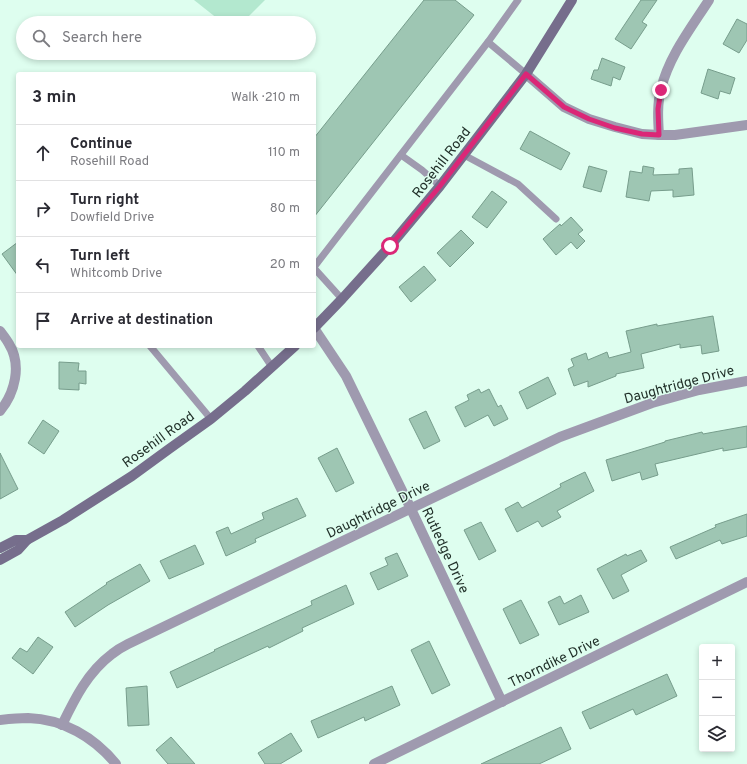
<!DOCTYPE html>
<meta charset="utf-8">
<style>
body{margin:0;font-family:Overpass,sans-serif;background:#f7f7f7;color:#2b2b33}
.controls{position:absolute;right:12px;bottom:12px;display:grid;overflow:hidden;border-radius:4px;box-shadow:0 2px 6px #0003}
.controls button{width:36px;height:36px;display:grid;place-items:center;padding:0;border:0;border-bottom:1px solid #e1e1e2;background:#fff;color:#2b2b33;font:20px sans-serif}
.stop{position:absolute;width:12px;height:12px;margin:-9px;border:3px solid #db2777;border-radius:50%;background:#fff}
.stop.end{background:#db2777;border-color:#fff;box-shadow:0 1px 4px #0008}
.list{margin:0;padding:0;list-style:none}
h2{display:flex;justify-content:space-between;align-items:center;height:52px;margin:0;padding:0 16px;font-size:17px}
h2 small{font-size:13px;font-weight:400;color:#7c7c81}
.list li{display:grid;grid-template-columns:26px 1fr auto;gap:12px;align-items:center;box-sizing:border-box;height:56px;padding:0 16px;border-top:1px solid #e1e1e2}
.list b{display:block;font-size:15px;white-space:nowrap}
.list p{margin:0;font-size:13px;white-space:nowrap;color:#7c7c81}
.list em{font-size:13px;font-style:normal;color:#7c7c81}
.icon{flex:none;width:22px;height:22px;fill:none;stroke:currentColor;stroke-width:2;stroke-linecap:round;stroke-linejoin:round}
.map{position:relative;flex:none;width:747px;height:764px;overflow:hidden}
.search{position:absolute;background:#fff;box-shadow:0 2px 6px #0003;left:16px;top:16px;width:300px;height:44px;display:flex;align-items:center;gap:10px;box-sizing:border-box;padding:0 14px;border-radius:22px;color:#7c7c81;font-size:15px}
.panel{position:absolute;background:#fff;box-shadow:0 2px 6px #0003;left:16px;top:72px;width:300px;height:276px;border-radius:4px}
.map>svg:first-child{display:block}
.green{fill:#b3e8cf}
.building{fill:#9ec6b3;stroke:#779d8c}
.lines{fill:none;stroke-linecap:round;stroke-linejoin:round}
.service{stroke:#9f9aaf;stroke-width:7}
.minor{stroke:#9f9aaf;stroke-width:10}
.secondary{stroke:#766e8c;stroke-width:10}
.route{stroke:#db2777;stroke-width:5}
.labels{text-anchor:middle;stroke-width:3;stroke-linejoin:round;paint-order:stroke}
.street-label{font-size:14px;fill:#1f2e27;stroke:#defeef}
</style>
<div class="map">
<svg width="747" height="764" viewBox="0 0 747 764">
<rect width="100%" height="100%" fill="#defeef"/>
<!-- green -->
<path class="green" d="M194,0h71l-23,23h-19z"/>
<!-- building -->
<g class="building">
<path d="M424,0h31l19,15 -160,202v-79z"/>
<path d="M641,0h16l-15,22 5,3 -16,24 -16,-10z"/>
<path d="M737,19l10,5v16l-8,13 -16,-9z"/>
<path d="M602,58l23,9 -5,13 -7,-3 -2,9 -20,-7 3,-9h4z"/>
<path d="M708,69l27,9 -5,16 -10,-3 -2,8 -17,-6z"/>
<path d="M530,131l40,22 -9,17 -41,-21z"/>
<path d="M589,166l18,5 -6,21 -18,-5z"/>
<path d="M643,166l11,2 -1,7 26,-1v-5l13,-1 2,27 -21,2v-7l-22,1 -2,10 -23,-4 4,-26 12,2z"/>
<path d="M492,191l15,11 -20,26 -15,-11z"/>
<path d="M571,217l12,13 -5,4 7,7 -8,8 -6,-7 -15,13 -13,-16 17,-15 1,2z"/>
<path d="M461,230l13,13 -24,24 -13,-14z"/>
<path d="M18,242v34l-16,-22z"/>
<path d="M424,266l12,14 -25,22 -12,-15z"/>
<path d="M713,316l6,35 -17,3 -1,-9 -21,3v-4l-39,10 3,14 -28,6v2l-28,11v-6l-14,5 -6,-17 6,-3 -3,-7 15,-6 2,7 19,-8 2,6 22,-6 -5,-21 31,-7v2z"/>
<path d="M59,362l20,1 -1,8h8v13l-7,-1v7l-20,-1z"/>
<path d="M548,377l8,17 -29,15 -8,-17z"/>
<path d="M479,389l2,4 8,-4 9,18 3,-2 7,14 -14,7 -6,-11 -23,12 -10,-20 14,-7 -2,-5z"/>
<path d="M426,411l14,30 -16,8 -15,-30z"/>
<path d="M43,420l16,11 -15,23 -16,-11z"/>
<path d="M747,426v21l-24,4v-3l-68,16 3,11 -16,5 -2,-8 -28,9 -6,-21 59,-18v-1l37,-9 1,2z"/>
<path d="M337,448l17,35 -18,9 -18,-34z"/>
<path d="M0,453l18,36 -18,10z"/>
<path d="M585,472l9,19 -37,20 4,6 -19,10 -4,-6 -21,11 -12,-23 13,-7 4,6 39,-21 -1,-3z"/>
<path d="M297,498l9,18 -51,23 1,3 -30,14 -10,-24 12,-5 3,7 33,-15 -2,-6z"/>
<path d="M747,514v22l-25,8 -2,-4 -44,19 -6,-12 46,-20 -1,-2z"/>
<path d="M481,522l15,29 -17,9 -15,-30z"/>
<path d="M195,545l9,19 -35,15 -9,-18z"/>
<path d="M641,550l6,11 -26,14 8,16 -16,8 -16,-30 29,-15 1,2z"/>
<path d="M397,553l11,23 -30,14 -8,-17 18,-8 -3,-7z"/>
<path d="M140,564l10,17 -42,24 -33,22 -10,-15 42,-28 -1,-1z"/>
<path d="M346,585l8,19 -52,24 1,3 -34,17 -1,-2 -91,42 -7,-16 45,-21 -1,-1 98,-45 -1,-4z"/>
<path d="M581,595l8,17 -30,13 -11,-23 12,-6 4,8z"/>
<path d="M521,600l18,35 -19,9 -17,-35z"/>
<path d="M38,637l15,10 -20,27 -21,-16 8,-10 7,4z"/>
<path d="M429,641l21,44 -18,9 -21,-44z"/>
<path d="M667,674l10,22 -41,19 -3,-6 -43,20 -8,-17z"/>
<path d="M147,686l2,39 -21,1 -2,-38z"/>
<path d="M392,686l8,19 -35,16 -1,-4 -46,21 -7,-17z"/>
<path d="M561,727l10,22 -32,15h-58z"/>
<path d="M291,733l11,18 -22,13h-15l-7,-11z"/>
<path d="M171,737l24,27h-27l-12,-14z"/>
</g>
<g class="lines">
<!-- service -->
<g class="service">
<path d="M488,42l30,-42"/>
<path d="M401,155l21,15 18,16"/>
<path d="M464,155l54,29 38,35"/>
<path d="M314,267l174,-225 38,32"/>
<path d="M314,268l28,31"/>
<path d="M150,346l61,73"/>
<path d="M258,346l14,21"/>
</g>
<!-- minor -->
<g class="minor">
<path d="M526,74l38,33 25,12 26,8 27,7 17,1h16l72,-10"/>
<path d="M659,135c-1,-15 -2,-31 2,-46 8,-33 30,-61 48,-89"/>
<path d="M314,328l32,48 65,133 91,193"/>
<path d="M0,331c3,4 7,9 9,13 13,21 6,49 -9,67"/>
<path d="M0,720c9,-1 19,-2 28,-2 35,1 66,19 88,46"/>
<path d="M62,725c13,-27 26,-53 50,-71 5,-4 10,-7 16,-10l432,-207 92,-34 47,-13 48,-9"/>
<path d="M374,764l373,-182"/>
</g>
<!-- secondary -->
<g class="secondary">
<path d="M314,328l28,-29 48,-53 50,-60 86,-112 46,-74"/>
<path d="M0,548l16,-8h11"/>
<path d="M0,560l18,-10 9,-10 36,-20 69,-44 37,-27 42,-30 34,-28 50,-45"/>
</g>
</g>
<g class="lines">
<!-- route -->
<path class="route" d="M390,246l50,-60 86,-112 38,33 25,12 26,9 27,6 17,1 -1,-26 3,-19"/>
</g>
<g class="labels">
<!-- street labels -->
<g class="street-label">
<text transform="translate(441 162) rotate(-52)" y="5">Rosehill Road</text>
<text transform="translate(679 384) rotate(-15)" y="5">Daughtridge Drive</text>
<text transform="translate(158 439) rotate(-36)" y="5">Rosehill Road</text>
<text transform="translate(378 509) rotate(-26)" y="5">Daughtridge Drive</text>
<text transform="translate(446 550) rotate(65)" y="5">Rutledge Drive</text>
<text transform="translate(554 661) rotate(-26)" y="5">Thorndike Drive</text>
</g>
</g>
</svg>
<div class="controls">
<button>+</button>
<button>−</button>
<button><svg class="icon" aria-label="layers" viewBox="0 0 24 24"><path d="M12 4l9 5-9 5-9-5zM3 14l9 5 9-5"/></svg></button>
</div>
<div class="stop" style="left:390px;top:246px"></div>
<div class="stop end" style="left:661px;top:90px"></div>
<div class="search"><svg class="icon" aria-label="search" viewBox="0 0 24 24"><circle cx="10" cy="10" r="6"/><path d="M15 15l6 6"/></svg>Search here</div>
<section class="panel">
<h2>3 min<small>Walk · 210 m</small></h2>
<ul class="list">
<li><svg class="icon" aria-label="ahead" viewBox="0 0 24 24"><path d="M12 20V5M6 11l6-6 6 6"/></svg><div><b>Continue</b><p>Rosehill Road</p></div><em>110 m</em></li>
<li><svg class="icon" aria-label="right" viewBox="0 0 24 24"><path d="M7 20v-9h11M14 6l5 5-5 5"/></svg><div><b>Turn right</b><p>Dowfield Drive</p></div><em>80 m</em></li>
<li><svg class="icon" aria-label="left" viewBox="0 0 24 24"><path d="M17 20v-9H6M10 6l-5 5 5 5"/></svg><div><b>Turn left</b><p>Whitcomb Drive</p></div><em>20 m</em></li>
<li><svg class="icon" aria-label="arrive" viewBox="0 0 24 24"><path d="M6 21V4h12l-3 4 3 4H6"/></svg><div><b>Arrive at destination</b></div></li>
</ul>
</section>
</div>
